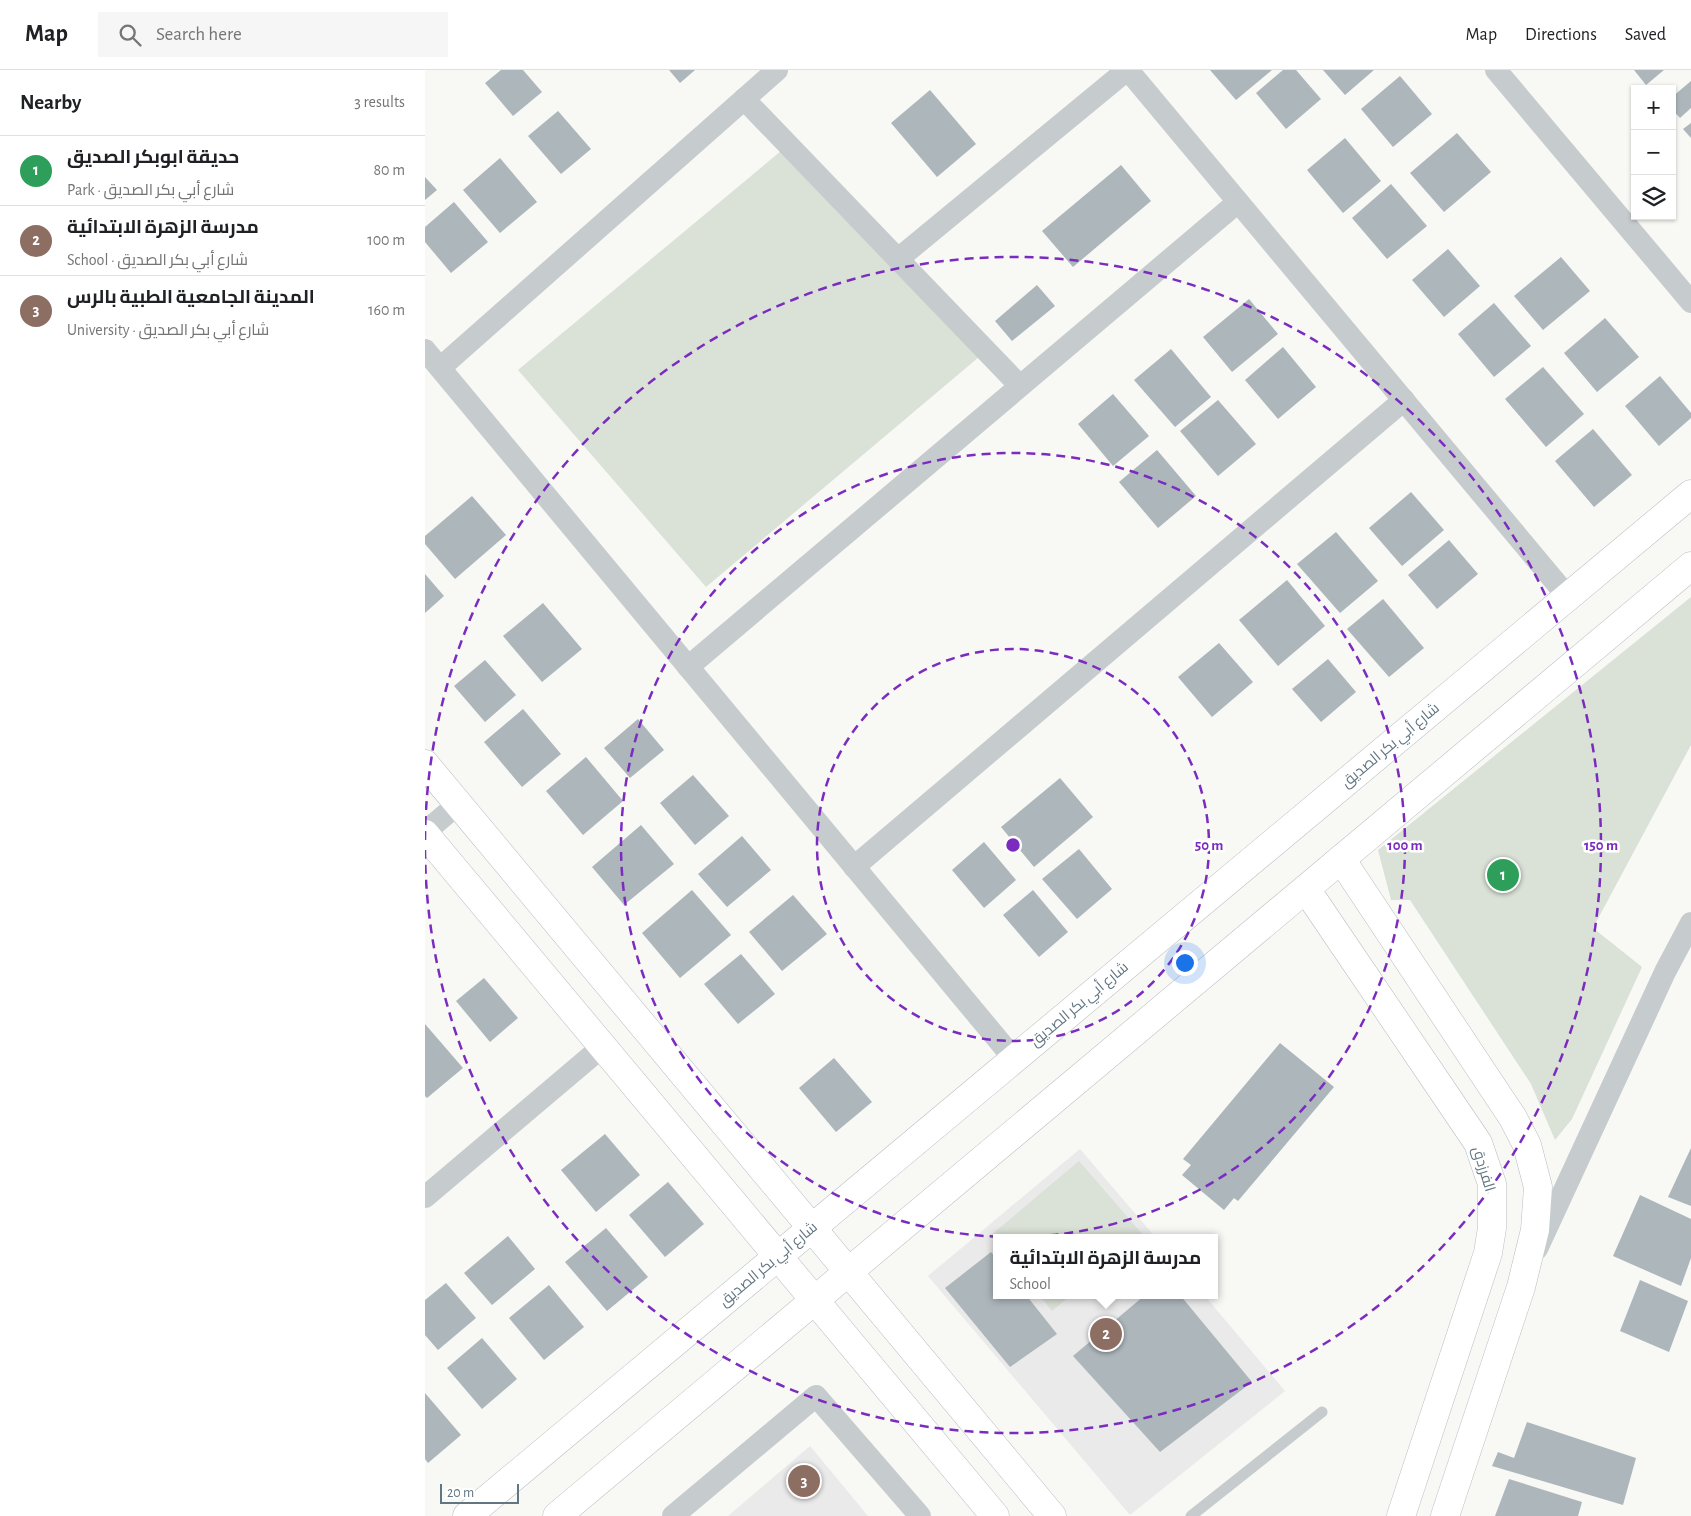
<!DOCTYPE html>
<meta charset="utf-8">
<style>
body{margin:0;font-family:"Alegreya Sans",Cairo,sans-serif;background:#f6f6f6;color:#202124}
.controls{position:absolute;right:15px;top:15px;display:grid;overflow:hidden;border-radius:0px;box-shadow:0 1px 4px #0004}
.controls button{width:45px;height:45px;display:grid;place-items:center;padding:0;border:0;border-bottom:1px solid #e0e0e0;background:#fff;color:#202124;font:25px sans-serif}
.scale{position:absolute;left:15px;bottom:12px;width:79px;box-sizing:border-box;padding-left:5px;border:2px solid #627682;border-top:0;font-size:14px;line-height:18px;white-space:nowrap;color:#627682;-webkit-text-stroke:4px #fff;paint-order:stroke}
.you{position:absolute;left:759px;top:892px;width:18px;height:18px;margin:-12px;border:4px solid #fff;border-radius:50%;background:#1a73e8;box-shadow:0 0 0 8px #1a73e833}
.badge{display:grid;place-items:center;width:32px;height:32px;border-radius:50%;background:#eb4723;color:#fff;font-size:16px;font-weight:700}
.pin{position:absolute;translate:-50% -50%;border:2px solid #fff;box-shadow:0 1px 5px #0006}
.popup{position:absolute;left:568px;top:1164px;width:225px;height:65px;box-sizing:border-box;display:grid;place-content:center;border-radius:0px;background:#fff;filter:drop-shadow(0 1px 4px #0005);font-size:16px;white-space:nowrap;color:#757577}
.popup b{font-size:19px;color:#202124}
.popup::after{content:'';position:absolute;left:50%;top:100%;margin-left:-10px;border:10px solid transparent;border-top-color:#fff}
.list{margin:0;padding:0;list-style:none}
h2{display:flex;justify-content:space-between;align-items:center;height:65px;margin:0;padding:0 20px;font-size:21px}
h2 small{font-size:16px;font-weight:400;color:#757577}
.list li{display:grid;grid-template-columns:32px 1fr auto;gap:15px;align-items:center;box-sizing:border-box;height:70px;padding:0 20px;border-top:1px solid #e0e0e0}
.list b{display:block;font-size:19px;white-space:nowrap}
.list p{margin:0;font-size:16px;white-space:nowrap;color:#757577}
.list em{font-size:16px;font-style:normal;color:#757577}
.icon{flex:none;width:28px;height:28px;fill:none;stroke:currentColor;stroke-width:2;stroke-linecap:round;stroke-linejoin:round}
.map{position:relative;flex:none;width:1266px;height:1446px;overflow:hidden}
header{display:flex;align-items:center;gap:30px;box-sizing:border-box;height:70px;padding:0 25px;background:#fff;border-bottom:1px solid #e0e0e0}
header strong{font-size:24px}
nav{display:flex;gap:28px;margin-inline-start:auto;font-size:18px}
.search{width:350px;height:45px;background:#f6f6f6;display:flex;align-items:center;gap:12px;box-sizing:border-box;padding:0 18px;border-radius:0px;color:#757577;font-size:19px}
main{display:flex}
aside{flex:1;background:#fff}
.map>svg:first-child{display:block}
.built{fill:#e9eae9}
.green{fill:#dae1d6}
.building{fill:#acb6bb}
.lines{fill:none;stroke-linecap:round;stroke-linejoin:round}
.secondary-casing{stroke:#b8bec2;stroke-width:29}
.lane{stroke:#c6cbcd;stroke-width:11}
.street{stroke:#c6cbcd;stroke-width:22}
.secondary{stroke:#fff;stroke-width:28}
.ring{fill:none;stroke:#7b2cbf;stroke-width:2.5;stroke-dasharray:9 6}
.labels{text-anchor:middle;stroke-width:5;stroke-linejoin:round;paint-order:stroke}
.street-label{font-size:15px;fill:#627682;stroke:#fff}
.centre{fill:#7b2cbf;stroke:#fff;stroke-width:2.5}
.ring-label{font-size:15px;text-anchor:middle;font-weight:bold;fill:#7b2cbf;stroke:#fff;stroke-width:5;stroke-linejoin:round;paint-order:stroke}
</style>
<header>
<strong>Map</strong>
<div class="search"><svg class="icon" aria-label="search" viewBox="0 0 24 24"><circle cx="10" cy="10" r="6"/><path d="M15 15l6 6"/></svg>Search here</div>
<nav><a>Map</a><a>Directions</a><a>Saved</a></nav>
</header>
<main>
<aside>
<h2>Nearby<small>3 results</small></h2>
<ul class="list">
<li><span class="badge" style="background:#2e9e5b">1</span><div><b>حديقة ابوبكر الصديق</b><p>Park · شارع أبي بكر الصديق</p></div><em>80 m</em></li>
<li><span class="badge" style="background:#8d6e63">2</span><div><b>مدرسة الزهرة الابتدائية</b><p>School · شارع أبي بكر الصديق</p></div><em>100 m</em></li>
<li><span class="badge" style="background:#8d6e63">3</span><div><b>المدينة الجامعية الطبية بالرس</b><p>University · شارع أبي بكر الصديق</p></div><em>160 m</em></li>
</ul>
</aside>
<div class="map">
<svg width="1266" height="1446" viewBox="0 0 1266 1446">
<rect width="100%" height="100%" fill="#f8f8f5"/>
<!-- built -->
<g class="built">
<path d="M655,1079l76,89h-159v57h207l81,96 -155,124 -202,-239z"/>
<path d="M385,1376l58,70h-140z"/>
</g>
<!-- green -->
<g class="green">
<path d="M356,81l198,206 -273,230 -188,-217z"/>
<path d="M1266,527v148l-98,183 49,39 -70,152 -17,21 -24,-56 -121,-184h-19l-13,-50z"/>
<path d="M654,1091l65,75 -3,2h-144v6l-7,-8z"/>
<path d="M614,1225h32l-19,16z"/>
</g>
<!-- building -->
<g class="building">
<path d="M76,0h22l19,22 -29,24 -28,-33z"/>
<path d="M244,0h26l-15,13z"/>
<path d="M785,0h62l-36,30z"/>
<path d="M858,0h13l25,29 -35,30 -30,-36z"/>
<path d="M898,0h51l-29,25z"/>
<path d="M1209,0h30l-18,15z"/>
<path d="M975,6l32,38 -39,33 -32,-38z"/>
<path d="M1266,11v27l-11,10 -8,-9v-12z"/>
<path d="M505,20l46,54 -39,33 -46,-54z"/>
<path d="M133,41l33,38 -30,25 -33,-38z"/>
<path d="M1266,53v15l-8,-9z"/>
<path d="M1032,63l34,39 -47,40 -34,-39z"/>
<path d="M920,68l36,43 -38,32 -36,-43z"/>
<path d="M75,88l37,44 -37,31 -37,-43z"/>
<path d="M696,95l30,36 -78,66 -31,-36z"/>
<path d="M0,107l12,13 -12,10z"/>
<path d="M966,114l36,42 -40,33 -35,-41z"/>
<path d="M29,132l34,40 -37,31 -26,-31v-15z"/>
<path d="M1023,179l32,37 -36,31 -32,-37z"/>
<path d="M1136,187l29,34 -47,39 -29,-34z"/>
<path d="M612,215l18,21 -43,35 -17,-20z"/>
<path d="M824,229l29,35 -46,38 -29,-35z"/>
<path d="M1069,233l37,43 -37,31 -36,-43z"/>
<path d="M1180,248l34,39 -42,35 -33,-39z"/>
<path d="M858,277l33,40 -38,32 -33,-39z"/>
<path d="M746,279l40,48 -36,30 -41,-47z"/>
<path d="M1118,297l41,47 -38,33 -41,-48z"/>
<path d="M1235,306l31,37v5l-32,28 -34,-40z"/>
<path d="M688,324l36,42 -36,30 -35,-42z"/>
<path d="M793,330l38,44 -38,32 -38,-45z"/>
<path d="M1168,359l39,46 -38,32 -39,-46z"/>
<path d="M732,380l39,46 -38,32 -39,-46z"/>
<path d="M986,422l33,38 -42,36 -33,-38z"/>
<path d="M47,426l34,39 -51,44 -30,-35v-8z"/>
<path d="M911,462l42,49 -38,32 -43,-49z"/>
<path d="M1024,470l29,34 -41,35 -29,-34z"/>
<path d="M0,504l19,22 -19,17z"/>
<path d="M862,510l38,46 -47,40 -39,-46z"/>
<path d="M958,529l41,49 -35,29 -42,-48z"/>
<path d="M118,533l39,46 -40,33 -39,-46z"/>
<path d="M794,573l34,39 -41,35 -34,-40z"/>
<path d="M903,589l28,33 -35,30 -29,-33z"/>
<path d="M60,590l31,35 -31,27 -31,-36z"/>
<path d="M98,639l38,45 -39,33 -38,-45z"/>
<path d="M213,649l26,31 -34,28 -26,-30z"/>
<path d="M161,687l37,44 -40,34 -37,-44z"/>
<path d="M268,705l36,41 -34,29 -35,-42z"/>
<path d="M635,708l33,39 -59,50 -33,-40z"/>
<path d="M216,755l33,39 -50,41 -32,-38z"/>
<path d="M317,766l29,34 -44,37 -29,-33z"/>
<path d="M559,772l32,38 -32,28 -32,-38z"/>
<path d="M654,779l33,40 -35,30 -35,-40z"/>
<path d="M267,820l39,45 -51,43 -38,-45z"/>
<path d="M608,820l35,42 -29,25 -36,-42z"/>
<path d="M368,825l34,39 -45,37 -33,-39z"/>
<path d="M316,884l34,40 -37,30 -34,-40z"/>
<path d="M59,908l34,40 -28,24 -34,-41z"/>
<path d="M0,954l38,44 -36,30 -2,-2z"/>
<path d="M855,973l54,44 -96,114 -4,-3 -10,12 -42,-35 9,-10 -8,-6z"/>
<path d="M409,988l38,44 -36,30 -37,-44z"/>
<path d="M180,1064l35,41 -44,37 -35,-42z"/>
<path d="M1266,1078v58l-23,-9z"/>
<path d="M243,1112l36,42 -39,33 -36,-42z"/>
<path d="M1215,1125l51,24v39l-10,28 -68,-30z"/>
<path d="M181,1158l42,49 -41,34 -42,-49z"/>
<path d="M83,1166l27,33 -43,36 -28,-32z"/>
<path d="M566,1182l6,7v36h29l31,39 -47,33 -65,-79z"/>
<path d="M1215,1210l48,21 -19,51 -49,-21z"/>
<path d="M21,1213l30,35 -38,32 -13,-15v-35z"/>
<path d="M124,1215l35,42 -40,33 -35,-42z"/>
<path d="M720,1225h35l72,87 -92,70 -87,-96z"/>
<path d="M57,1268l35,41 -35,30 -35,-41z"/>
<path d="M0,1323l36,42 -33,28 -3,-4z"/>
<path d="M1102,1352l109,36 -13,47 -131,-39 6,-14 16,6z"/>
<path d="M1084,1409l73,23 -4,14h-83z"/>
</g>
<g class="lines">
<!-- secondary casing -->
<g class="secondary-casing">
<g id="secondary">
<path d="M0,694l627,752"/>
<path d="M0,764l570,682"/>
<path d="M916,789l172,259 14,27 11,42 -3,43 -14,57 -76,229"/>
<path d="M881,819l172,254 14,41v44l-4,25 -87,263"/>
<path d="M42,1446l1224,-1022"/>
<path d="M132,1446l1134,-950"/>
</g>
</g>
<!-- lane -->
<path class="lane" d="M766,1446l131,-104"/>
<!-- street -->
<g class="street">
<path d="M703,0l440,527"/>
<path d="M1071,0l195,232"/>
<path d="M319,29l276,287"/>
<path d="M473,189l229,-189"/>
<path d="M0,280l589,709"/>
<path d="M15,298l337,-298"/>
<path d="M263,597l550,-465"/>
<path d="M0,762l33,-28"/>
<path d="M429,797l550,-467"/>
<path d="M0,1127l177,-150"/>
<path d="M1112,1179l128,-277 26,-49"/>
<path d="M248,1446l143,-120 104,120"/>
</g>
<!-- secondary -->
<use href="#secondary" class="secondary"/>
</g>
<!-- distance rings -->
<g class="ring">
<circle cx="588" cy="775" r="196"/>
<circle cx="588" cy="775" r="392"/>
<path d="M0 770A588 588 0 1 1 0 780"/>
</g>
<g class="labels">
<!-- street labels -->
<g class="street-label">
<text transform="translate(965 675) rotate(-40)" y="5">شارع أبي بكر الصديق</text>
<text transform="translate(654 934) rotate(-40)" y="5">شارع أبي بكر الصديق</text>
<text transform="translate(1059 1099) rotate(73)" y="5">الفرزدق</text>
<text transform="translate(343 1194) rotate(-40)" y="5">شارع أبي بكر الصديق</text>
</g>
</g>
<circle cx="588" cy="775" r="8" class="centre"/>
<g class="ring-label">
<text x="784" y="780">50 m</text>
<text x="980" y="780">100 m</text>
<text x="1176" y="780">150 m</text>
</g>
</svg>
<div class="controls">
<button>+</button>
<button>−</button>
<button><svg class="icon" aria-label="layers" viewBox="0 0 24 24"><path d="M12 4l9 5-9 5-9-5zM3 14l9 5 9-5"/></svg></button>
</div>
<div class="scale">20 m</div>
<div class="you"></div>
<div class="pin badge" style="left:1078px;top:805px;background:#2e9e5b">1</div>
<div class="pin badge" style="left:681px;top:1264px;background:#8d6e63">2</div>
<div class="popup"><b>مدرسة الزهرة الابتدائية</b>School</div>
<div class="pin badge" style="left:379px;top:1411px;background:#8d6e63">3</div>
</div>
</main>
